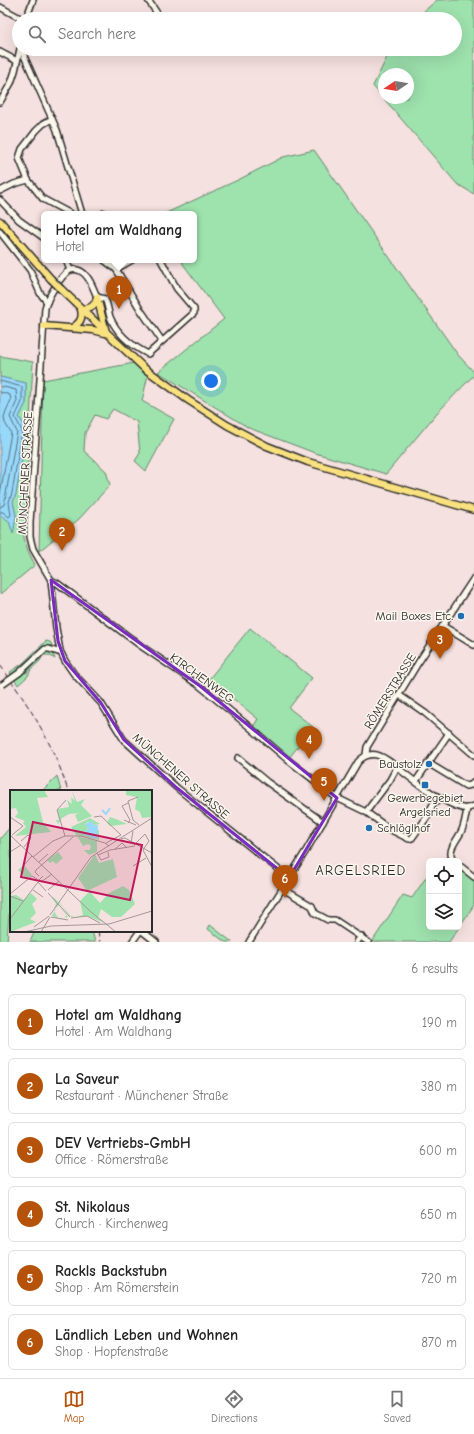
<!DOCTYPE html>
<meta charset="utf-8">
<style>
body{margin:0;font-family:"Comic Neue",sans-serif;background:#f6f6f6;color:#222}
.controls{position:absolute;right:12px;bottom:12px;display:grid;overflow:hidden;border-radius:6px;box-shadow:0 4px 16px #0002}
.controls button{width:36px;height:36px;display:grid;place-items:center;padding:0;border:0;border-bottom:1px solid #e0e0e0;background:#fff;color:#222;font:20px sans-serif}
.compass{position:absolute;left:378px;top:68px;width:36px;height:36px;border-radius:50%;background:#fff;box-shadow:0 4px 16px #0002;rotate:258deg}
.you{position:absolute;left:211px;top:381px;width:14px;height:14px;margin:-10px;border:3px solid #fff;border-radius:50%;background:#1a73e8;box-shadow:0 0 0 6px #1a73e833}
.badge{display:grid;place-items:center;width:26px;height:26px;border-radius:50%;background:#b45309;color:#fff;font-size:13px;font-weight:700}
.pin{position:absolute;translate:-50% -33px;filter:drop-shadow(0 1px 2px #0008)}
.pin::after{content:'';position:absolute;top:21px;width:14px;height:12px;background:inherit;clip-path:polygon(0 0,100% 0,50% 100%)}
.popup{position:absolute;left:41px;top:211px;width:156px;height:52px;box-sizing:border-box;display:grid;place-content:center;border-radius:6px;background:#fff;filter:drop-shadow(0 1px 3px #0005);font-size:13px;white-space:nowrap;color:#767676}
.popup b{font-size:15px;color:#222}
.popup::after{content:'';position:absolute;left:50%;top:100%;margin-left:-8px;border:8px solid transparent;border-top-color:#fff}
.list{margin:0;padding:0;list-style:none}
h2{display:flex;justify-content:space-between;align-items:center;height:52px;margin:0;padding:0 16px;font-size:17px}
h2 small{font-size:13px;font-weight:400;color:#767676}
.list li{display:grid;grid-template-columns:26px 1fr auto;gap:12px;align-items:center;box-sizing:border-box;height:56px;margin:0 8px 8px;padding:0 8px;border:1px solid #e0e0e0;border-radius:6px}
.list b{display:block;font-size:15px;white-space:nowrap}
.list p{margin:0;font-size:13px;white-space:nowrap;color:#767676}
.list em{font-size:13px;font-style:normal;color:#767676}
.icon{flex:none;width:22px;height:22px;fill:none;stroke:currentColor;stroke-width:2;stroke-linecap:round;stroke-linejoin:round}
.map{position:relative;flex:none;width:474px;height:942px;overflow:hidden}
.search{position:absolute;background:#fff;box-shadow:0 4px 16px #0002;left:12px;right:12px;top:12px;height:44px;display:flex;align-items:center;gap:10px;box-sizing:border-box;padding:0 14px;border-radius:22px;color:#767676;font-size:15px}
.sheet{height:436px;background:#fff}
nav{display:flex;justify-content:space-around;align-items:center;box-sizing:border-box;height:56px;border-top:1px solid #e0e0e0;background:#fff;font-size:11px;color:#767676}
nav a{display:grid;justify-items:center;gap:2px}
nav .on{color:#b45309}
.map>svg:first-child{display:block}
.green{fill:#9ee2ae;stroke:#64866c;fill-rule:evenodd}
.water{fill:#98d8fa;stroke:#6c93a7}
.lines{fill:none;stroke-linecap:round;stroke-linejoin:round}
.shore{stroke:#57707e;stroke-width:1}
.minor-casing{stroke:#2b2b2b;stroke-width:8}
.major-casing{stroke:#2b2b2b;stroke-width:9}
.minor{stroke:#fbf7ec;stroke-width:5}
.major{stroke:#fae180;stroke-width:6}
.rail{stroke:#2b2b2b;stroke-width:1;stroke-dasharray:6 3;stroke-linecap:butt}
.minor-bridge-casing{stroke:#2b2b2b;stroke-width:8;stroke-linecap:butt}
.major-bridge-casing{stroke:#2b2b2b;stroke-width:9;stroke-linecap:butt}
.minor-bridge{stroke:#fbf7ec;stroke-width:5}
.major-bridge{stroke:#fae180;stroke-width:6}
.marked{fill:none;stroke:#7b2cbf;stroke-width:3;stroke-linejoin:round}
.poi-dot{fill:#1f6fb2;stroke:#fbf7ec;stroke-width:1.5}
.labels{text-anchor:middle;stroke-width:3;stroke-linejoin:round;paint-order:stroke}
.street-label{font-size:12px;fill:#2b2b2b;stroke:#fbf7ec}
.poi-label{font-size:12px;fill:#2b2b2b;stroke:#fbf7ec;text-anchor:end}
.quarter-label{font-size:14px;letter-spacing:1px;fill:#2b2b2b;stroke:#fbf7ec}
.inset-river{fill:none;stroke:#98d8fa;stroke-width:2}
.inset-road{fill:none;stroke:#a49897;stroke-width:1}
.view{fill:#c2185b;fill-opacity:0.15;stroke:#c2185b;stroke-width:2}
.inset-edge{fill:none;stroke:#2b2b2b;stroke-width:2}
</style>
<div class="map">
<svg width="474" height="942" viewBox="0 0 474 942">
<rect width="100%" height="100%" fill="#f5e1df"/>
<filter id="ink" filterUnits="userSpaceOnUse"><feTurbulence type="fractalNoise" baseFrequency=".025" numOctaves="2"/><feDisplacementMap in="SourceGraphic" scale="8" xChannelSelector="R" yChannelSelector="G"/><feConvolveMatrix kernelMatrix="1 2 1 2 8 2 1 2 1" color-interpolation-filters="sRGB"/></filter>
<g filter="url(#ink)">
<!-- green -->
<g class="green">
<path d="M437,0h37v194l-17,-10 -84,-98 18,-37h64v-30h-40zM384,74h24v24h-24z"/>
<path d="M314,150l144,205 16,17v3l-38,39 -50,60 -71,-21 -66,-25 -91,-56 66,-53 -41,-55 -1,-4h12v-46h-30l76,-35 43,-22z"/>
<path d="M0,356l33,6 -9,176 4,13 7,14 -35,29v-79l9,6 4,12 3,-17 -3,-14 3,-8 11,-64 -8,-13 7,-14v-20l-26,-6z"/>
<path d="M134,363l14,12 -6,26 32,18 -28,52 -11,-10 5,-8 -3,-31 -24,-13 -7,10 -11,-4 -10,18 -1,18 22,20 4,14 -31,34 -40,32 4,-171z"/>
<path d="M250,628l62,50 -23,30 24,19 -24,31 -36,-31 5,-8 -49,-40z"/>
<path d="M46,641l4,1 4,7c-3,-1 -6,-2 -9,-1 -11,2 -23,21 -33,28l-2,-4 12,-8z"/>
<path d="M48,651l4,1 3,7 -6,-4h-6l-3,6 -9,8 -3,7 -10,9 -3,-5 9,-8 3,1c4,-8 11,-14 15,-21z"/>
<path d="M57,776l4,15h-19z"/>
<path d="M11,826v78l-2,10 -2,28h-7v-103z"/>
<path d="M459,867l15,11v27l-25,37h-77l31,-47 9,3 17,-25v54h30z"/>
<path d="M210,925l22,17h-7l-17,-13z"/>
<path d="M35,931h57l3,11h-65z"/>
</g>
<!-- water -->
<path class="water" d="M0,377l26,6v20l-7,14 8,13 -11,64 -3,8 3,14 -3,18 -4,-13 -9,-6z"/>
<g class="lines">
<!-- shore -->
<g class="shore">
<path d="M0,381l22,6v15l-7,15 7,14 -10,62 -3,9 2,13 -2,2 -6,-5h-3"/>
<path d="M0,386l16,4 1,11 -7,16 7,15 -13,73 -4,2"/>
<path d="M0,392l10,3 1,5 -5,11 -2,6 1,6 6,10 -11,61"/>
</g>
<!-- minor casing -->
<g class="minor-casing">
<g id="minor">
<path d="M148,0l13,19"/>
<path d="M0,7l22,12"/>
<path d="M26,19l7,-19"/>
<path d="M21,49l36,81 25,84"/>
<path d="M0,52l17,9"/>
<path d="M0,102l11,-19 4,-12 5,-22"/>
<path d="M52,119l-9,5 -7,7 -14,18 -3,9 9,22 15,19 28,15"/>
<path d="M0,191l14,-7 14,-4"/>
<path d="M0,200l19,20 25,18"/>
<path d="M103,214l1,-1"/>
<path d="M0,232l30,38 10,23 7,9"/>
<path d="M66,260l4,10"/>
<path d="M104,260l12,9 24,40 22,32"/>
<path d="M116,269l16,-9"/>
<path d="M70,270c-10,6 -22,27 -25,38l-15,214v15l3,12 18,31 5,48 4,23 5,10 9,13 27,29 23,37 53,48 112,90"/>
<path d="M70,270c16,-4 22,15 27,27l8,2c3,6 3,12 5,18 7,17 22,29 38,37l46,-41v-4l-17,-20 -16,-29"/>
<path d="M51,580l6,3 84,63 59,40 46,38 42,36 49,38 29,14 25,18 18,9 3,-1 15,-21 6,-13 9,-6"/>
<path d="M443,626l31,19"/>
<path d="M19,673l26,-24h4l9,3 2,-1"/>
<path d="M399,695l26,18 49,42"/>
<path d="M366,755l1,-8 51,-84 56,-85"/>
<path d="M238,758l29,24 56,40"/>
<path d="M428,763l38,23 5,-1 3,-3"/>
<path d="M416,781l33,-48"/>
<path d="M366,812l24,-32 7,-13"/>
<path d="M454,861c-9,-10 4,-21 8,-31 3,-7 4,-15 5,-22"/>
<path d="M459,865l15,12"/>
<path d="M283,889l29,17 3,7 13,7h7l33,22"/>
<path d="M142,931l14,11"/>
<path d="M132,942l8,-11"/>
<path d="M249,942l58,-93 51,-87c17,-19 35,3 50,14 11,9 40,29 54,32 4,1 8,0 12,-2"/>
<path d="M357,942l4,-6"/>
</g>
</g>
<!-- major casing -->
<g class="major-casing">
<g id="major">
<path d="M0,221l51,58"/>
<path d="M61,289l83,79 44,32 39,25 40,21 41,16 166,48"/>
<path d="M97,297l9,35"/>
<path d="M81,309c9,0 15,-3 16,-12"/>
<path d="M44,326l49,4 12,3"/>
<path d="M72,328c8,-5 11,-9 9,-19"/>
</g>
</g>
<!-- minor -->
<use href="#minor" class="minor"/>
<!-- major -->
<use href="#major" class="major"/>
<!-- rail -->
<g class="rail">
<path d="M0,665c28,39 54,79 68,126"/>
<path d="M98,931l2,11"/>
</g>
<!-- minor-bridge casing -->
<g class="minor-bridge-casing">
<path id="minor-bridge" d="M2,685l17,-12"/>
</g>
<!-- major-bridge casing -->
<g class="major-bridge-casing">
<path id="major-bridge" d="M51,279l10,10"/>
</g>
<!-- minor-bridge -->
<use href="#minor-bridge" class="minor-bridge"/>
<!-- major-bridge -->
<use href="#major-bridge" class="major-bridge"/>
</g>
</g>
<!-- marked area -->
<path class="marked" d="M51,580l149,106 137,112 -48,80 -112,-90 -53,-48 -23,-37 -36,-42 -7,-20z"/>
<!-- markers -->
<g class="poi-dot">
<circle cx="461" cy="616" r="4"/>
<circle cx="429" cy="764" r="4"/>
<rect x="421" y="781" width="8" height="8" rx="2"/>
<circle cx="369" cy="828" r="4"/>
</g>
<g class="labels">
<!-- street labels -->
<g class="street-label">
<text transform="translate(25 473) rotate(-87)" y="4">MÜNCHENER STRASSE</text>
<text transform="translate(202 678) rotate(36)" y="4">KIRCHENWEG</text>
<text transform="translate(390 691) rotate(-58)" y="4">RÖMERSTRASSE</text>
<text transform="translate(181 776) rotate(41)" y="4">MÜNCHENER STRASSE</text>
</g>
<!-- poi labels -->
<g class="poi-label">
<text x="453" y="620">Mail Boxes Etc.</text>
<text x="421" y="768">Baustolz</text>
<text x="425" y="802" text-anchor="middle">Gewerbegebiet<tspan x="425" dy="14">Argelsried</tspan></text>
<text x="377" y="832" text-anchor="start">Schlöglhof</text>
</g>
<!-- quarter labels -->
<g class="quarter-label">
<text x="361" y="875">ARGELSRIED</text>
</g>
</g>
<!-- overview -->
<g transform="translate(10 790)">
<rect width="142" height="142" fill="#f5e1df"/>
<path d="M0,0h34l4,7 -11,1 6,24 8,10 -36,4 11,-9 -3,-4 2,-2 -10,-4 3,-4 -2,-5 -6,1zM116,0h26v27l-10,1 -2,-6 -5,-3 2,-12 -11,-2zM62,1l5,11 8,-3 -4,6 11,11 -14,6 -3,-7 4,-2 -10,1 -7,4 -4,6 -2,-4h3l-2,-11 12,-2 -2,-7 5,4 -1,-7 4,4zM100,27l6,2 11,5 -17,2 -3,-3zM80,28l10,6 -7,1 -1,-3h-4l-3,2 3,2 -1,5 -6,2 18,-3v10l-23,-5 -5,-8zM67,46l20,5v11l-8,3 -5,-5h6l1,-4 -3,-2 -5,2zM48,62l5,6 -7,6 -3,-3 -3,2 -3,-3zM85,64l4,9 14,-4 4,18 -30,14 -9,-13zM14,75l8,10 -5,4 -9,-9zM113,96l6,4 6,14 -14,13h-9l-11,-8 -3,9 7,5 -18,-7 -15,1 -3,-2 -6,-8 -8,-8 13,18 -8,2 -8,-3 6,-11 -4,3 2,-4 -4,-7h1l7,6 10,12 4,2 9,-2 -3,-14 8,-8 2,-1 10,11 9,-10zM49,115l7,10 -1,3h-7l-4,-7zM21,103l6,6 -5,5 4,9 -6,6 6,3 -26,10v-36l6,-1 8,5z" fill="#9ee2ae" fill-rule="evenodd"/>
<path d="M82,31l1,4h5l-1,14 -17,-6 7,-2 1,-4 -3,-3z" fill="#98d8fa"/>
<path class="inset-river" d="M92,20l4,4 4,-6"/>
<path class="inset-road" d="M128,7l-10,4 5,19 6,5M118,13l-6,3 8,14 -2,3M0,27l13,9 -11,9M84,27l7,-1 20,19 -15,8M114,30l12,5M0,45l81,77 25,20M55,46l-8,-26 9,-10M111,49l4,-1 27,15M11,51l7,-6 3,3 -7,9M121,53l2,-12M124,55l11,-11M105,59l7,-6 5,5M133,60l6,-9 -4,-7M133,60l9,17M0,62l11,-7M87,63l4,7 8,-3 -1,-5M88,65l12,-5 25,-4M23,67l20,-16 12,-5h16l24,7 4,3M29,72l9,-8M14,75l8,-9M123,76l13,-8M29,86l-4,-4 1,-2 37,-33M33,86l-4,4 2,2 11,-8M28,92l8,9M23,100l10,7M38,100l11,-9M38,103l22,24M0,104l22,-18 5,3M0,106l13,5M40,125l41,-58 61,-39M41,127l17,3M61,128l16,-2 13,7M0,129l28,-37M24,137l15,-11M14,142l27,-6 58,-2 43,-13M31,142l9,-15"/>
<path class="view" d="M23,32l109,23 -12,55 -109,-23z"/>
<rect width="142" height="142" class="inset-edge"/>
</g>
</svg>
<div class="controls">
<button><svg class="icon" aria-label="locate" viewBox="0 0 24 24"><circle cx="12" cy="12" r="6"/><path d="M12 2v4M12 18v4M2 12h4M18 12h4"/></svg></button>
<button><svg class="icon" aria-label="layers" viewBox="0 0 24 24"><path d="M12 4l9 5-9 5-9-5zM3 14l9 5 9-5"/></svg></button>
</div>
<svg class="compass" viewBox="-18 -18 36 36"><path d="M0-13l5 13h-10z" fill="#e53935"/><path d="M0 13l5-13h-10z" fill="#767676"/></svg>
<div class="you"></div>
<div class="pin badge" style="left:119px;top:309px">1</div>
<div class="popup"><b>Hotel am Waldhang</b>Hotel</div>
<div class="pin badge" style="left:62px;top:551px">2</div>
<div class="pin badge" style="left:440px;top:659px">3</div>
<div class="pin badge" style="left:309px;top:759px">4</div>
<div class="pin badge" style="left:324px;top:801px">5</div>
<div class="pin badge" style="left:285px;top:898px">6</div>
<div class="search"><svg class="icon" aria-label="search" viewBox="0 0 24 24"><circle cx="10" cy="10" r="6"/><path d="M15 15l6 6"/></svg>Search here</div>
</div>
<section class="sheet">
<h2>Nearby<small>6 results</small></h2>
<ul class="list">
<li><span class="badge">1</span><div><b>Hotel am Waldhang</b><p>Hotel · Am Waldhang</p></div><em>190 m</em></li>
<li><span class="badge">2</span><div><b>La Saveur</b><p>Restaurant · Münchener Straße</p></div><em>380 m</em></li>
<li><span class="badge">3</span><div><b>DEV Vertriebs-GmbH</b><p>Office · Römerstraße</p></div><em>600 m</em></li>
<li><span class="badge">4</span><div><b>St. Nikolaus</b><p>Church · Kirchenweg</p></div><em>650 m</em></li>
<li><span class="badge">5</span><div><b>Rackls Backstubn</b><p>Shop · Am Römerstein</p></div><em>720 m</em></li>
<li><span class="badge">6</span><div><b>Ländlich Leben und Wohnen</b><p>Shop · Hopfenstraße</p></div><em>870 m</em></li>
</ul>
</section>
<nav>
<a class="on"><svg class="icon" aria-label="map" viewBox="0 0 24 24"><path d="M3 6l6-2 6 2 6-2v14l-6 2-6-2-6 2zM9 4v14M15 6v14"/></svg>Map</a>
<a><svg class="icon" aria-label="directions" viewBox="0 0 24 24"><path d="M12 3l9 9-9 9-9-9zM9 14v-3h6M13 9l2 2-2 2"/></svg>Directions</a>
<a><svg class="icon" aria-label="saved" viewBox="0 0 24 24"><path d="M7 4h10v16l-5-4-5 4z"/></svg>Saved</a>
</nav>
